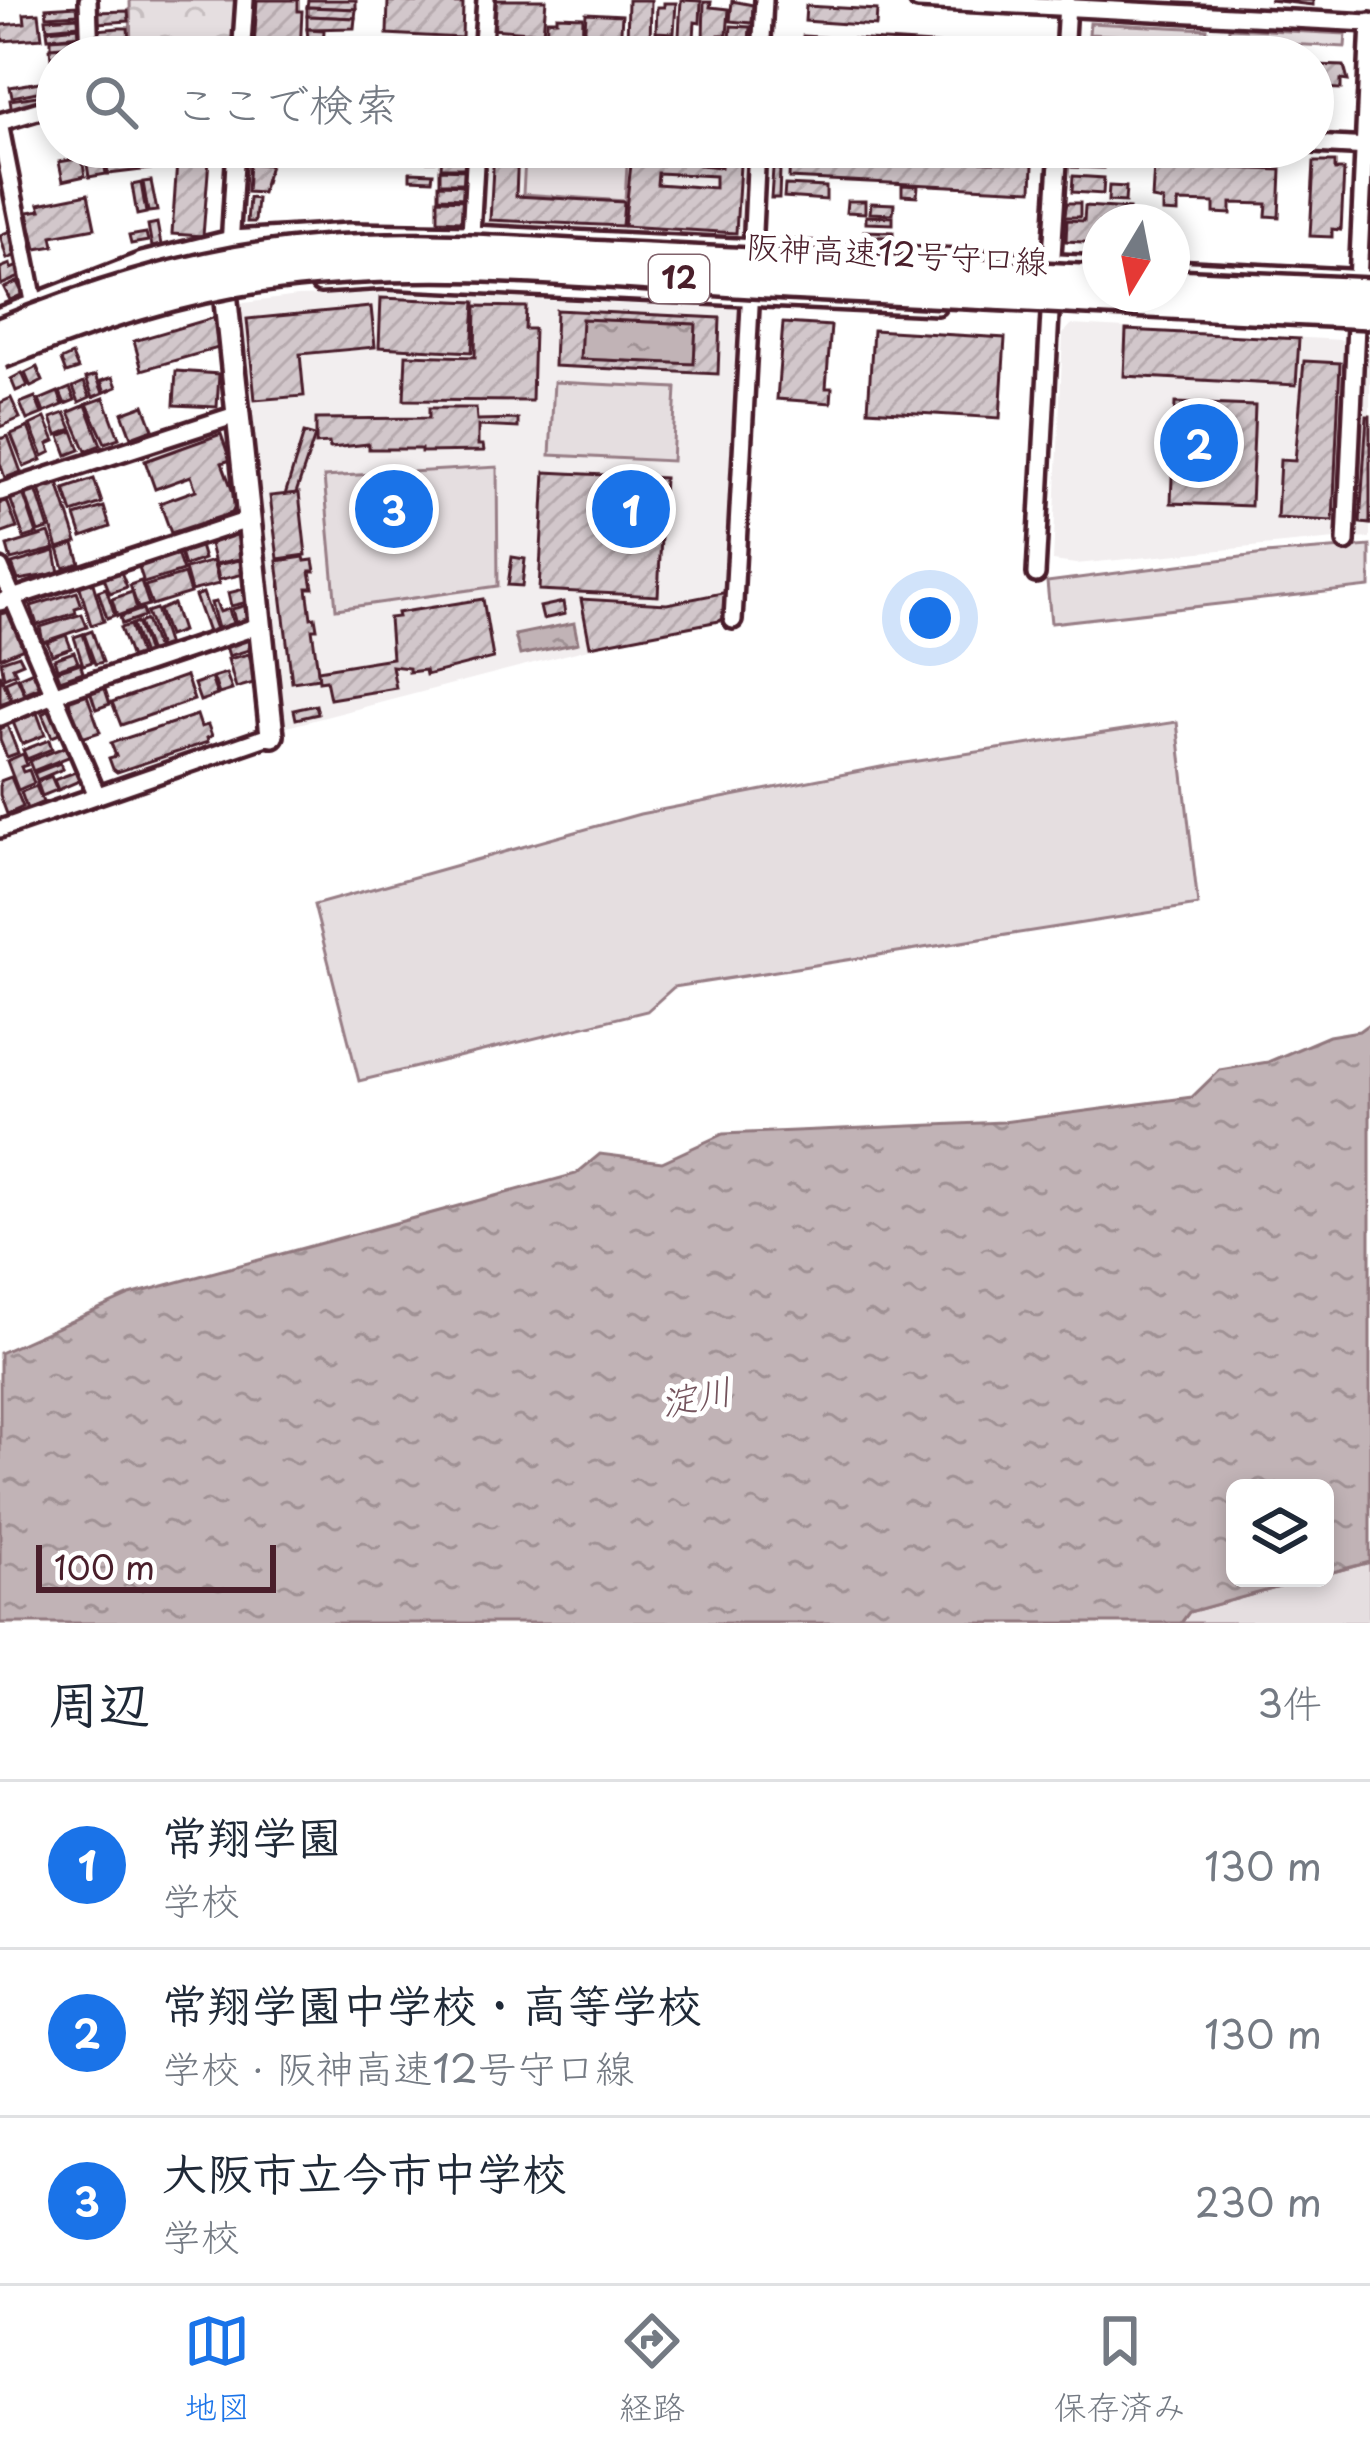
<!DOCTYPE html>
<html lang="ja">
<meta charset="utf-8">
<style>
body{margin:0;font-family:"Playpen Sans","Klee One",sans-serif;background:#f6f6f7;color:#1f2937}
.controls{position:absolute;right:36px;bottom:36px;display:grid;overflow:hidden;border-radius:18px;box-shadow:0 6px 18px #0003}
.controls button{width:108px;height:108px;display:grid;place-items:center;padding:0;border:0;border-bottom:3px solid #e0e1e3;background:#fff;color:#1f2937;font:60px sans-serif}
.compass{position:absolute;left:1082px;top:204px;width:108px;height:108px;border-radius:50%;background:#fff;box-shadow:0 6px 18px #0003;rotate:190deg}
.scale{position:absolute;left:36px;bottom:30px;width:240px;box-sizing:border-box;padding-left:12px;border:6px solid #4a1f2b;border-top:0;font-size:33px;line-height:42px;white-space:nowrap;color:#4a1f2b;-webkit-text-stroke:9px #fff;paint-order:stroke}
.you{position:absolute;left:930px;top:618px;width:42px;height:42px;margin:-30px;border:9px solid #fff;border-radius:50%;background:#1a73e8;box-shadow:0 0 0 18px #1a73e833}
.badge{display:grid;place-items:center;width:78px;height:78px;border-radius:50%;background:#1a73e8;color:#fff;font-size:39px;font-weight:700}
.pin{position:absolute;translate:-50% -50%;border:6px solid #fff;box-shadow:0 3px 12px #0006}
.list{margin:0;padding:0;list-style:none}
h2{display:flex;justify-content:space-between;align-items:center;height:156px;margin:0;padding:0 48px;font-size:51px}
h2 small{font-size:39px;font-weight:400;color:#747a83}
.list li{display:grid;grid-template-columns:78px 1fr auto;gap:36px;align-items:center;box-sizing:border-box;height:168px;padding:0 48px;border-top:3px solid #e0e1e3}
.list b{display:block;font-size:45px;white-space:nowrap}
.list p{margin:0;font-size:39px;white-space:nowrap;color:#747a83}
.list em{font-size:39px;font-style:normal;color:#747a83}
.icon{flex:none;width:66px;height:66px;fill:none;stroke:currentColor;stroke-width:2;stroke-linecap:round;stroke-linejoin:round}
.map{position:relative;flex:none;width:1370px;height:1623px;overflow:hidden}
.search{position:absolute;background:#fff;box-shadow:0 6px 18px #0003;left:36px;right:36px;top:36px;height:132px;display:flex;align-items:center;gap:30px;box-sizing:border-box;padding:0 42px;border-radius:66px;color:#747a83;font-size:45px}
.sheet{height:660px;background:#fff}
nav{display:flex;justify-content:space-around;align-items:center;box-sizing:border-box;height:168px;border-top:3px solid #e0e1e3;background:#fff;font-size:33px;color:#747a83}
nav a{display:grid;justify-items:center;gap:6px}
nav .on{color:#1a73e8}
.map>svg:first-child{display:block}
.built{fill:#f2eeef}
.grass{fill:#e5dee0;stroke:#987e86;stroke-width:3}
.park{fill:url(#park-crowns);stroke:#987e86;stroke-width:3}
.water{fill:url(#water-ripples);stroke:#91787e;stroke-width:3}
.building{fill:url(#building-hatch);stroke:#4a1f2b;stroke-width:3;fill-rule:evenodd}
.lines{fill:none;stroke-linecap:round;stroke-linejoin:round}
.street-casing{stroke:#4a1f2b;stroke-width:24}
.secondary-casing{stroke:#4a1f2b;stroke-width:30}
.street{stroke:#fff;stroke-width:15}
.secondary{stroke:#fff;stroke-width:21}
.highway-bridge-casing{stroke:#4a1f2b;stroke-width:36;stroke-linecap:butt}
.highway-bridge{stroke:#fff;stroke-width:27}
.labels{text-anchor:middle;stroke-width:10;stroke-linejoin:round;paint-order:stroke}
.shield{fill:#fff;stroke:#80626b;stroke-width:3}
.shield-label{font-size:30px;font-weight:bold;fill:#4a1f2b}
.street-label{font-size:33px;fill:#4a1f2b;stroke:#fff}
.water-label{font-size:36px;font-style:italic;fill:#74535c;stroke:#fff}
</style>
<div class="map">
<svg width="1370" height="1623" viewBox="0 0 1370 1623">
<defs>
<pattern id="park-crowns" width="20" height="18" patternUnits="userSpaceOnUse" patternTransform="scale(3)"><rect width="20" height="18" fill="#e5dee0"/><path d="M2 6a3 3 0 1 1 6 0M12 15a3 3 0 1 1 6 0" fill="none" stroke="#c6bec0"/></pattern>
<pattern id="water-ripples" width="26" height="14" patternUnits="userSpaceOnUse" patternTransform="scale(3)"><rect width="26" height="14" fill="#c1b3b6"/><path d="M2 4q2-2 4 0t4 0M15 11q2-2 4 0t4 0" fill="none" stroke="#9f9194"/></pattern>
<pattern id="building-hatch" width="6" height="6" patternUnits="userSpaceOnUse" patternTransform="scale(3)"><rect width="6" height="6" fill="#d2c7cb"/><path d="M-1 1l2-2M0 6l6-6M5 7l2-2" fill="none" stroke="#b6aaae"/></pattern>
</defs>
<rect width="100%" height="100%" fill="#fff"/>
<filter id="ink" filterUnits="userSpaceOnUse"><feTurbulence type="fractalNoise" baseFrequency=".00833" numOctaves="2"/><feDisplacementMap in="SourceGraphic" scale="24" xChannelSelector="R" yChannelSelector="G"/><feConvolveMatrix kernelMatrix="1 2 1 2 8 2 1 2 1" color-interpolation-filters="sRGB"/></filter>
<g filter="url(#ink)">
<!-- built -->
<g class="built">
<path d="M484,147h264l-4,83 -7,6 -251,-12 -6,-6z"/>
<path d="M386,293l352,16 5,6 -16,303 -139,31 -309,80 -41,-421 6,-5 54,-7z"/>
<path d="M1071,325l271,15 4,6 -11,193 -259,25 -23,-3 10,-227z"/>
<path d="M1364,341h6v197l-18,1 6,-186z"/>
</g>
<!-- grass -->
<g class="grass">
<path d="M1090,23l117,6 -1,11 -117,-6z"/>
<path d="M1229,28l117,6 -1,13 -117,-6z"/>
<path d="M551,147h77l-3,54 -102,-7 2,-35 25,2z"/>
<path d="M554,382l122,6 -4,73 -122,-6z"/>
<path d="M497,467l1,119 -162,23 -12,-132z"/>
<path d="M1370,546v41l-319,36 -4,-41 218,-28z"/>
<path d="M1177,722l21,183 -524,82 -27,24 -288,70 -45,-176 326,-91 251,-49z"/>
<path d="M1370,1562v61h-189l8,-11 123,-34h13v-4z"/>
</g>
<!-- park -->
<path class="park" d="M130,0h105l-3,57h-101z"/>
<!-- water -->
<g class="water">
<path d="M664,147h58l-1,20 -22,-2v-7l-36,-2z"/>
<path d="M582,319l114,5 -2,40 -114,-5z"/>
<path d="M574,623l4,20 -58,12 -5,-20z"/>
<path d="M1370,1023v539l-45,12v-86h-90v90h77l-123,34 -8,11h-1181v-270l130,-58 446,-121 24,-20 62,8 61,-28 280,-12 189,-25 28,-27 48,-8 61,-26 30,-5z"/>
</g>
<!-- building -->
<g class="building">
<path d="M257,0h41v11h4l-2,42 4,4h-45v-9h-5z"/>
<path d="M308,0h48v9l-49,-2z"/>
<path d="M494,0h52l-3,33 -51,-4z"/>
<path d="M628,0h23l-1,45 -23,2z"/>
<path d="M681,0l20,1 -1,22 -5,-1 -2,32 -15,-1z"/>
<path d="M1269,0h44v5z"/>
<path d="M388,1l75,3 -1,34 -75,-4z"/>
<path d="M732,1l21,4 -1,18 -22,-2z"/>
<path d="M704,2h7l-1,5 19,2 -2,26h-8v5l-16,-1z"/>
<path d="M664,3h12l-2,30 -18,-1 1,-25h7z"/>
<path d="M77,6l1,8 -31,2 -1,-8z"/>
<path d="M806,6l71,4 -1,16 -71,-5z"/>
<path d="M307,7l49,2 -1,9 -48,-2z"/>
<path d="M128,11l1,10 -32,2 -1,-11z"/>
<path d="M39,13l3,25 -39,3 -2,-16 24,-2 -1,-9z"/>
<path d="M586,13l36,2 -2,31 -36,-3z"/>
<path d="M307,16l48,2 -1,10 -47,1z"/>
<path d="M557,16l26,1 -1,30 -36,-2 1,-25h10z"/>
<path d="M78,17l1,8 -32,3 -1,-9z"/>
<path d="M731,26l19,1 -1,14 -19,-1z"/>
<path d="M80,27v8l-32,3 -1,-8z"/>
<path d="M119,28h9l1,15 -32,2 -1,-15z"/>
<path d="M307,29l17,1 -1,16 17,1v-9l12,1 3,18h-45z"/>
<path d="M803,36l227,14v5l7,2h-239l-3,-15 7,1z"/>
<path d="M80,37l1,7 -30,3v-8z"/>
<path d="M703,41l16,1 -2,12 -15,-2z"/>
<path d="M730,41l19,2 -1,12 -19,-2z"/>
<path d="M492,44l16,1v9l-16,-1z"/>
<path d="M510,44l15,1 -1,12h-15z"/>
<path d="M82,46l1,11 -32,2 -1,-11z"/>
<path d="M129,46v11h-31v-9z"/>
<path d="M527,46h16l-1,11h-16z"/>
<path d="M572,48l21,1v8h-22z"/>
<path d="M1313,65l31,1 4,15 -7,-1v9l-28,-1z"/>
<path d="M40,82l2,9 -30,6 -2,-10z"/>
<path d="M44,95l2,11 -34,6 -2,-12z"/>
<path d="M70,147h58v1l-57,8z"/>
<path d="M178,147h32l-7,89 -31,-2z"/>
<path d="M274,147h135l-1,11 -134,-5z"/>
<path d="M421,147h15l-1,14h-15z"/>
<path d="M486,147h58l-26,2 -2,47 108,6 -2,24 -132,-6 4,-69 -9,-1z"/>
<path d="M633,147h31l-1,9 37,2 -1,7 22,2 1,-20h19l-5,86 -112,-7zM658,173l57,3v12l-58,-4z"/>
<path d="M1073,147h30v21l-31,-1z"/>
<path d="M144,149l1,10 13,-2 1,11 -51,6 -3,-21z"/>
<path d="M905,150l16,1v7l112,6 -1,26 -243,-12 1,-26 115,5z"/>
<path d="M442,152l26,1v15h-27z"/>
<path d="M103,155l3,19 -17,3 -3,-19z"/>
<path d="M82,158l3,18 -22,5 -4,-19z"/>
<path d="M1314,162h21v8h9l-3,60 -9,-1v8l-22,-1z"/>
<path d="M249,163l21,2 -8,28 -15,-1z"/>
<path d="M1154,165l127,5 -2,47 -13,-1 1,-12 -36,-1v11l-17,-1v-10l-36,-1v11l-15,-1v-11l-11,-2z"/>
<path d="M440,169l27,1v13h-27z"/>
<path d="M773,169h7l-1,29h-8z"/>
<path d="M410,172l23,1 -1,7 -22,-1z"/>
<path d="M1073,176l31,2 -1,16 -31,-2z"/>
<path d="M151,181l6,30 -9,1 -5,-30z"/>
<path d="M141,183l5,30 -9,2 -5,-30z"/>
<path d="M439,184l28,1v13l-28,-1z"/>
<path d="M785,185l41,2v13l-42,-3z"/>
<path d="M902,185l16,1 -1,10 -15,-1z"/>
<path d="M1109,186l17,1 -1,15 -17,-1z"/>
<path d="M88,194l7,34 -43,8 2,10 -18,3 -8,-37 13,-2 -2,-6z"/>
<path d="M249,198l8,1 -2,23h-8z"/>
<path d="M438,199l30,1 -2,16 -6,5 -22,-1z"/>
<path d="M847,201h18v12l-19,-1z"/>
<path d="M871,203l23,1 -1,10 -23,-1z"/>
<path d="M1067,203h13v14h-16z"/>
<path d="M1085,206l44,3 -1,13h-28v21l-34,-2 1,-21 17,1z"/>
<path d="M866,216l27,1v7l-27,-1z"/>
<path d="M157,223l4,22 -9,2 -4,-22z"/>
<path d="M12,230l5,25 -10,4 -7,-24z"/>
<path d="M864,231l29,1v5h-29z"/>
<path d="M146,233l2,8 -17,3 -2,-8z"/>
<path d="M10,264l1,5 7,-3 4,10 -21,9 -1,-17z"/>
<path d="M17,282l6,12 -13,6 -6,-12z"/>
<path d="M381,298l94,4 -3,50 -93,-5z"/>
<path d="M476,306l50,1 -1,22h9l-2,72 -128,-1 2,-45 69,2z"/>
<path d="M371,307l4,40 -75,7 4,42 -49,4 -8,-81z"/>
<path d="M556,310l164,8 -2,56 -164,-8zM582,319l114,5 -2,40 -114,-5z"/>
<path d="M216,317l9,29 -83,24 -8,-29z"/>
<path d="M783,323l48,3 -5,62h6l-1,15 -54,-4z"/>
<path d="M873,330l132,8 -5,80 -132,-8z"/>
<path d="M1126,330l173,9 -3,46 -172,-9z"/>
<path d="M72,355l6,14 -12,4 -5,-13z"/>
<path d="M1304,361l36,2 -7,158 -56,-3 3,-58 15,1z"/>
<path d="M37,367l6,14 -12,6 -6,-14z"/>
<path d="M176,371l43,3 -2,33 -43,-2z"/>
<path d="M22,373l6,13 -12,5 -5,-12z"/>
<path d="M96,375l7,18 -10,4 -7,-19z"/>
<path d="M113,377l4,10 -12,5 -4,-11z"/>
<path d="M84,382l6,15 -11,5 -6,-15z"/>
<path d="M70,388l5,12 -10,4 -5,-12z"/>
<path d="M58,392l5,13 -19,8 -5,-13z"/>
<path d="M35,397l7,17 -15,6 -7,-17z"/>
<path d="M11,398l9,20 -20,9v-24z"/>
<path d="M104,398l15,40 -14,5 -18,-39z"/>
<path d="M1175,403l80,3 -4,100 -80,-3z"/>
<path d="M86,405l15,40 -15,6 -17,-39z"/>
<path d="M144,405l9,24 -22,8 -9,-24z"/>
<path d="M429,408h47l1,12 41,-1v9l-40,-2v19h5l1,6 -63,1v-3h-52v-5l-39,4 -1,-5 -13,1v-25l113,-1z"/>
<path d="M65,413l7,16 -15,6 -6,-17z"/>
<path d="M1367,416h3v108l-10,-1z"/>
<path d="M45,418l10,23 -7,3 3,8 -8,4 -13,-31z"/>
<path d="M28,427l13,33 -17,7 -13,-33z"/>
<path d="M73,431l7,19 -13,5 -7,-19z"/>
<path d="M304,433l11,3 -19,57 -11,2z"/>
<path d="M221,434l9,26 -8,3 15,40 -5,10 -61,20 -11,-30 36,-13 -5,-14 -36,13 -10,-28z"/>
<path d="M8,436l13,36 -16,6 -5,-15v-24z"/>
<path d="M545,472l119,6 -6,118 -119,-6z"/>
<path d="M94,479l8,24 -30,10 -8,-24z"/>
<path d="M58,483l19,59 -19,6 -19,-59z"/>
<path d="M36,489l13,40 -11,3 -13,-39z"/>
<path d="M23,493l14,41 -13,4 -14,-40z"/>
<path d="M299,493l7,62 -28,4 -8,-63z"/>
<path d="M6,498l11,30 -17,6v-33z"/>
<path d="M104,507l6,20 -28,10 -7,-21z"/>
<path d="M49,533l6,16 -44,11 -4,-14z"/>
<path d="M238,533l6,25 -29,6 -6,-24z"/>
<path d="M74,544l6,19 -16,5 -6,-19z"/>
<path d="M200,546l4,13 -20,7 -4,-13z"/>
<path d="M55,551l4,22 -41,7 -6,-16z"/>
<path d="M176,551l7,20 -39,12 -6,-19z"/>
<path d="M304,557l1,4 8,-1 2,11h-5l3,17h-6l4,30 4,-1 2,12h-5l7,49 -27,4 -15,-121z"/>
<path d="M512,557l13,2 -3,27 -14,-1z"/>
<path d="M240,560l4,14 -25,6 -3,-15z"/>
<path d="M213,561l6,23 -28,7 -6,-22z"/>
<path d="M121,572l6,15 -17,6 -6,-15z"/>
<path d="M184,574l6,19 -38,12 -7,-19z"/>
<path d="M92,580l12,41 -13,4 -12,-41z"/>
<path d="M141,581l8,24 -11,3 -8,-23z"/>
<path d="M106,588l9,27 -8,3 -9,-27z"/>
<path d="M244,589l4,13 -17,4 -3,-13z"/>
<path d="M77,592l5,14 -7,2 1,5 -39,12 -6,-19z"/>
<path d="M132,592l5,17 -20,7 -5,-17z"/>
<path d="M727,592l-1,25 -7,4 -129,25 -9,-47 86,5z"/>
<path d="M203,593l14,39 -8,3 -14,-39z"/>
<path d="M483,599l10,59 -67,17 -1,-5 -16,2v-4l-17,-2 4,22 -66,11 -4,-19 -7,1 -1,-11 74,-12 -3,-40 9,-1 -1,-4z"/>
<path d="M216,602l4,10 9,-3 5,18 -15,5 -8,-29z"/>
<path d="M563,602l2,12 -22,5 -3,-12z"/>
<path d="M173,604l9,27 -14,5 -9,-26z"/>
<path d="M247,605l-1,17 -10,3 -4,-16z"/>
<path d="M143,609l2,7 -23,8 -2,-7z"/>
<path d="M156,609l12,37 -9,2 -12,-36z"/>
<path d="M9,612l15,36 -24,10v-44z"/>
<path d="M82,614l5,13 -44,15 -3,-15z"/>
<path d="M146,620l11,30 -7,3 -11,-30z"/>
<path d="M137,622l11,31 -5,2 -11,-31z"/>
<path d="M130,625l10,30 -9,3 -11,-30z"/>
<path d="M92,631l11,31 -8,2 -11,-30z"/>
<path d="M83,634l9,28 -9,3 -9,-28z"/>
<path d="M66,635l5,13 -19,7 -5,-13z"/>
<path d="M248,639l4,10 -23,7 -3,-10z"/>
<path d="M74,652l4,10 -21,7 -3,-10z"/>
<path d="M249,654l8,28 -21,6 -8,-29z"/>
<path d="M19,655l4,8 -10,4 3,6 -12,5 -3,-17z"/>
<path d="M80,663l3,9 -23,8 -3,-9z"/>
<path d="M33,671l7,16 -15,6 -6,-16z"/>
<path d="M226,673l6,17 -13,4 -6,-17z"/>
<path d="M0,674l11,26 -11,4z"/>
<path d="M186,676l8,24 -73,25 -9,-23z"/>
<path d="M17,677l8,18 -13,5 -7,-18z"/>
<path d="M211,678l6,17 -17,6 -6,-17z"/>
<path d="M104,686l6,18 -14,5 -6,-18z"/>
<path d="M86,692l14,40 -18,6 -13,-33 1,-7z"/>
<path d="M316,705l2,9 -22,5 -2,-9z"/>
<path d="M52,709l10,24 -10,4 -10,-23z"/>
<path d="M37,713l8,22 -23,9 -9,-22z"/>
<path d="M197,715l4,12 7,-2 4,11 -5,2 1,4 -91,30 -4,-3 -4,-11 7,-2 -5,-13z"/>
<path d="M7,725l11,28 -11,4 -7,-17v-12z"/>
<path d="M49,740l3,9 -25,10 -4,-9z"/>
<path d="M67,746l4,10 -38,15 -4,-10z"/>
<path d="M23,754l4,11 -6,2 2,5 6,-2 5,13 -16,7 -11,-29z"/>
<path d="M60,763l3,6 -26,11 -3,-7z"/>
<path d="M75,772l4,9 -21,9 -4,-10z"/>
<path d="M51,776l6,14 -15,6 -5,-14z"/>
<path d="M11,777l12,30 -16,7 -7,-19v-14z"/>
<path d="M36,786l7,16 -16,7 -6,-17z"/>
</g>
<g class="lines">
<!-- street casing -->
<g class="street-casing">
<g id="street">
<path d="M88,0l2,57"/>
<path d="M918,0l452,23"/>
<path d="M241,57l4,-57"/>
<path d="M482,57l4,-57"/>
<path d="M761,57l3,-57"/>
<path d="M1064,57l3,-54"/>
<path d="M0,122l57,-17"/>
<path d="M0,128l34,173"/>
<path d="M1313,144l57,3"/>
<path d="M471,234l5,-87"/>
<path d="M230,246l6,-99"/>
<path d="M752,252l5,-105"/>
<path d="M1172,269l195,10"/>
<path d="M1051,271l8,-124"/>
<path d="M320,284l65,-4 552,26"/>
<path d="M0,316l142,-55 89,-22 118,-7 122,2 629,31"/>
<path d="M0,492l236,-77"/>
<path d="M1346,542l24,-520"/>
<path d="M0,568l96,225"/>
<path d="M1036,574l15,-279"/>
<path d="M0,602l248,-82"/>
<path d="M733,620l18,-332"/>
<path d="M0,717l55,-23 203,-68"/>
<path d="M0,829l272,-94"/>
</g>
</g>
<!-- secondary casing -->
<g class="secondary-casing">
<path id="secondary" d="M225,292l47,443"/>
</g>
<!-- street -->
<use href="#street" class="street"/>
<!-- secondary -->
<use href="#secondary" class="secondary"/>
<!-- highway-bridge casing -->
<g class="highway-bridge-casing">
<g id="highway-bridge">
<path d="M1172,284l198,9"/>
<path d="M0,333c88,-36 177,-64 271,-77 118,-16 237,-5 355,1 158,7 316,15 474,23"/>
<path d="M0,354c91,-36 182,-67 279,-79 168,-21 341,1 509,10 194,10 388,19 582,29"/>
</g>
</g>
<!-- highway-bridge -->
<use href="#highway-bridge" class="highway-bridge"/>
</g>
</g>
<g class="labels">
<!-- shield labels -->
<rect class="shield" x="649" y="255" width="60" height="48" rx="9"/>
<g class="shield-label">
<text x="679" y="289">12</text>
</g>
<!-- street labels -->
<g class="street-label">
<text transform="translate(897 254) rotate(3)" y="12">阪神高速12号守口線</text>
</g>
<!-- water labels -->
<g class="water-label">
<text transform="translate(696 1397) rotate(-11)" y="13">淀川</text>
</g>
</g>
</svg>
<div class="controls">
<button><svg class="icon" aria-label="layers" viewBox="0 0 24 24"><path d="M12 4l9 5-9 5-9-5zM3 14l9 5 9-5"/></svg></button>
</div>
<svg class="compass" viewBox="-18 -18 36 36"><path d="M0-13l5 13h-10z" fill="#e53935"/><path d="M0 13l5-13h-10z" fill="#747a83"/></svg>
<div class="scale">100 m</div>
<div class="you"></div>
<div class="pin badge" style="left:631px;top:509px">1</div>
<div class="pin badge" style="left:1199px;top:443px">2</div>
<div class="pin badge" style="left:394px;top:509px">3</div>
<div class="search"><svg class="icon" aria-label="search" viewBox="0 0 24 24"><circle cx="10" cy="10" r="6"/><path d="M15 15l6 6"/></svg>ここで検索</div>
</div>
<section class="sheet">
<h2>周辺<small>3件</small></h2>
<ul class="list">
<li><span class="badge">1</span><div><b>常翔学園</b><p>学校</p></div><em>130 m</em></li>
<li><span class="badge">2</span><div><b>常翔学園中学校・高等学校</b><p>学校 · 阪神高速12号守口線</p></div><em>130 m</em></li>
<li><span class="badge">3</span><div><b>大阪市立今市中学校</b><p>学校</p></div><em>230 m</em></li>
</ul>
</section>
<nav>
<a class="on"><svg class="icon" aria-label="map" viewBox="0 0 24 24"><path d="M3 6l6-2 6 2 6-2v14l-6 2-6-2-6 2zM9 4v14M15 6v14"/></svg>地図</a>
<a><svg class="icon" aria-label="directions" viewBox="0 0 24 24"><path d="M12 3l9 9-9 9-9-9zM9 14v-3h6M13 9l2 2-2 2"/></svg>経路</a>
<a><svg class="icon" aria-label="saved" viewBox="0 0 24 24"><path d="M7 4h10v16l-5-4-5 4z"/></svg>保存済み</a>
</nav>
